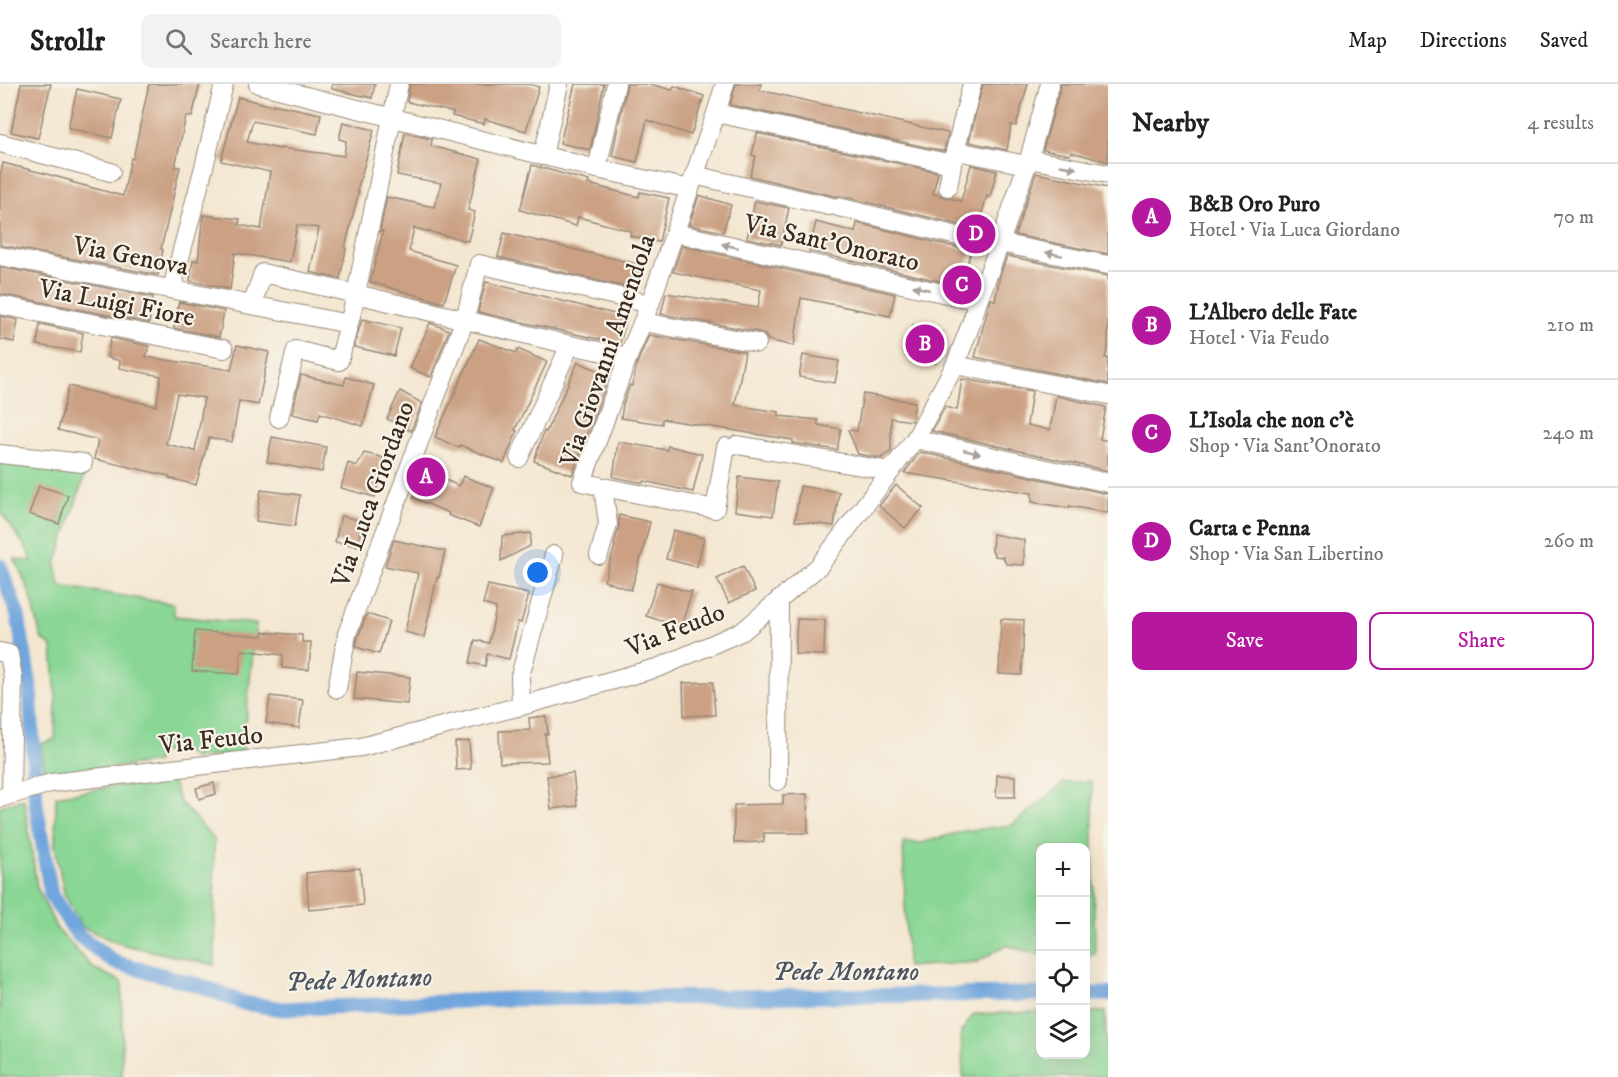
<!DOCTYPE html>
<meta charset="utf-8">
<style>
body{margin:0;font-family:"IM FELL DW Pica",serif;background:#f2f2f2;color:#202124}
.controls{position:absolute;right:18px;bottom:18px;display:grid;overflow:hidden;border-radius:12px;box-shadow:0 6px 24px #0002}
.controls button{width:54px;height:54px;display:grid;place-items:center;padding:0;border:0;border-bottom:2px solid #e0e0e0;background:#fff;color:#202124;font:30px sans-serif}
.you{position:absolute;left:538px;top:489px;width:21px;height:21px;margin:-15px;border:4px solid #fff;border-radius:50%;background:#1a73e8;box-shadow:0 0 0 9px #1a73e833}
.badge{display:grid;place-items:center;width:39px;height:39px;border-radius:50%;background:#b5179e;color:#fff;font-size:20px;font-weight:700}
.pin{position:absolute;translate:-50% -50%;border:3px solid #fff;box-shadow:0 2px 6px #0006}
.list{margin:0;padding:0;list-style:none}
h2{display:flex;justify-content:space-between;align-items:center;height:78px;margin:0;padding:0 24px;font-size:26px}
h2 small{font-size:20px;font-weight:400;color:#757577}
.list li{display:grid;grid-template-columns:39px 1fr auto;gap:18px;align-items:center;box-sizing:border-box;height:108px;padding:0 24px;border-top:2px solid #e0e0e0}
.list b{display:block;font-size:22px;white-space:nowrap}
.list p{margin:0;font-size:20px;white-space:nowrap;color:#757577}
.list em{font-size:20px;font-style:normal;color:#757577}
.actions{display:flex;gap:12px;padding:18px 24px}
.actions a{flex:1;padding:14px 0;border:2px solid #b5179e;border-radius:12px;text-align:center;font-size:21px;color:#b5179e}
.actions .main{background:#b5179e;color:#fff}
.icon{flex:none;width:33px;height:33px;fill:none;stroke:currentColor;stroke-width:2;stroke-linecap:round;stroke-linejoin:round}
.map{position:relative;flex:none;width:1108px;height:993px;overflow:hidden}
header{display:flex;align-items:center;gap:36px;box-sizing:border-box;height:84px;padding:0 30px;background:#fff;border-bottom:2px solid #e0e0e0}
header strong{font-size:28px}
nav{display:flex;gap:33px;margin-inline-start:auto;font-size:21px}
.search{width:420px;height:54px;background:#f2f2f2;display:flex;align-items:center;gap:15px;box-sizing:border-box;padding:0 21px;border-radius:12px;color:#757577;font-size:22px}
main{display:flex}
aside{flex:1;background:#fff}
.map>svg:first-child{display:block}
.green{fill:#89d695;stroke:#62805a;stroke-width:1.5}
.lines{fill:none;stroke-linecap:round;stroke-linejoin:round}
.canal{stroke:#6fa5dd;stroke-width:15}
.building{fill:#cba083;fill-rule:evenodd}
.minor-casing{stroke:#988878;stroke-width:20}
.minor{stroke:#fff;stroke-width:18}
.oneway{fill:#a79f9a}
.labels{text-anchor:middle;stroke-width:4.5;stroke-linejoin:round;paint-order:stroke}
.street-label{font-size:26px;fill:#3b2a1e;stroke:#f7f3e8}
.water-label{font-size:27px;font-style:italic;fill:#4d5561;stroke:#f7f3e8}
</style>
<header>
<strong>Strollr</strong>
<div class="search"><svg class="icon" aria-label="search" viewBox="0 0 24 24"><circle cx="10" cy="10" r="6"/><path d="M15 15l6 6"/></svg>Search here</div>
<nav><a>Map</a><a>Directions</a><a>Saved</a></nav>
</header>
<main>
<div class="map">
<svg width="1108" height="993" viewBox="0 0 1108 993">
<rect width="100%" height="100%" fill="#f7f3e8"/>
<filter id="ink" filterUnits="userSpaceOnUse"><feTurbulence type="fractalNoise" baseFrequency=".0167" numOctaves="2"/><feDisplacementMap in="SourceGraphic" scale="12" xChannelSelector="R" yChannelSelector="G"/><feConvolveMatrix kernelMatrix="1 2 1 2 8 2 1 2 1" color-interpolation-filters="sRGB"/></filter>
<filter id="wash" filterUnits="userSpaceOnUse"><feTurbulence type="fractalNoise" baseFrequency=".008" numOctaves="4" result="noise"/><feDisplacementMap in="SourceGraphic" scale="24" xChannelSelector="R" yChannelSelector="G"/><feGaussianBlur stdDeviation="1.35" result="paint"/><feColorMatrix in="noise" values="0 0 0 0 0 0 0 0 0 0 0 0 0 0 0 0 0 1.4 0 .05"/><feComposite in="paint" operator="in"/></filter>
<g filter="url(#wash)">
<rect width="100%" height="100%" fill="#f4e7d2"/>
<!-- green -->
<g class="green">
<path d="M0,376l86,11 -30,93 4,22 114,18v12l82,8 -14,130 -48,4 -10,-8 -24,2 -3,10 -112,15 -4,-33 14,-5 1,-40 -4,-52 -11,-9 -10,-42 -16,-37 17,2 -5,-12 -27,-38z"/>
<path d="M172,696l7,21 35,38 1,126 -95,-21 -38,-17 -18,-34 -9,-47 1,-50 61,-10z"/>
<path d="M1092,697l3,173 -9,1v-107h-46v107l-34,-10 -29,17 -70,5 -4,-125 18,1 43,-12 48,-6 52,-42z"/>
<path d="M24,715l13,88 20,42 36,39 29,14v95h-122v-271z"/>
<path d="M1040,928v42h46v-42h19l2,65h-144l-2,-45 13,-18z"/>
</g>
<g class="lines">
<!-- canal -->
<g class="canal">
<path d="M0,482l18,50 12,71 6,117 15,91 27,40 36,27 88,24 41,17 40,6 227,-10 530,-5"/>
<path d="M1086,910h22"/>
</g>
</g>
<g id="blocks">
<!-- building -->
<g class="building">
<path d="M21,0h30l-13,54 -27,-6z"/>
<path d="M149,0h51l-8,33 -6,-1 -11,51h5l-19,82 2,1 -5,25 -158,-30v-69l3,-13 40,10 29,8 -1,1 52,14 8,-38 2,1z"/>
<path d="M332,0h43l-3,14 -40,-9z"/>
<path d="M410,0h119l10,3 -13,44 -41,-12 -1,5 -32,-8 1,-4 -46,-10z"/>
<path d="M575,0h29l-14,66 -30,-7z"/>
<path d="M627,0h23l22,6 2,-4 30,10 -13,39 -44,-15 -10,42 -25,-6z"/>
<path d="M736,0h25l-2,6 189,43 -4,18 -214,-46z"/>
<path d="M983,0h45l-12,42 -5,-1 -4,25 -38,-8z"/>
<path d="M1061,0h47v78l-37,-10 -1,3 -27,-5z"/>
<path d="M77,5l44,10 -9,39 -44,-10z"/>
<path d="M238,13l35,9v-2l48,10 -4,20 -64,-13 -6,21 33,7v-1l64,8 2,-15 -7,-2 4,-17 31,8 -17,61h2l-14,57 1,1 -6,30 -30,-7 9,-44 -22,-3 -7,37 -55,-9 -5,36 -40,-8 3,-21 5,1 5,-46 37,4 -1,6 22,4 9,-57 -49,-11z"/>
<path d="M405,49l27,6 -1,7 50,13 -13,51 7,2 -7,29 -54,-13 -5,23 47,14 -12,38 -74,-21 13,-51h-3l7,-34 47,10 7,-24 -44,-8z"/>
<path d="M757,49l181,39 -5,22 28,7 10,-36 26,6 -7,26 -3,-1 -10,33 -136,-33h-7l-84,-20 6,-20 -4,-1z"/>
<path d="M532,81l57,16 -1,3 51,13 1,-5 29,6 -10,44 -29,-6 1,-5 -53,-14 -2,9 -56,-16z"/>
<path d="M1036,89l72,15v66l-93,-19z"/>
<path d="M699,111l32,10 -8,27 -34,-7z"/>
<path d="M755,117l34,7 -8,37 -34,-7z"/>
<path d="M816,138l39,10 2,-9 114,28 -10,35 -152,-35z"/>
<path d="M504,149l137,32 -7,24 -136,-32z"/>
<path d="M682,162l213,48 -5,22 -89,-18 -7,48 -26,-6 -3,-5 -6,-3 -98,-18 5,-21 92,15 3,-18 -88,-18z"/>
<path d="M1007,172l101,20v71l-3,11h3v26l-133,-27 14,-52 2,-6 4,1 5,-25z"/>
<path d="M0,183l153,30 -4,26 -149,-29z"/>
<path d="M486,198l141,35 -7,27 -142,-32z"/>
<path d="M179,218l45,9 -5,26 -45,-9z"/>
<path d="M0,232l18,4 -4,22 -14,-3z"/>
<path d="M362,235l39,9 -7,28 -40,-9z"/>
<path d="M430,239l19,7 -18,47 -21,-9z"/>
<path d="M40,240l43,9 -3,19 -43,-7z"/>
<path d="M913,241l30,7 -7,31 -30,-7z"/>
<path d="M649,251l96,17 -10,53 44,7v4l39,4v5l23,4 -4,21 -44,-7v-3l-131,-21v5l-41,-6 2,-14 7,-19 2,1 6,-25z"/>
<path d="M111,254l38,8 -3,11 85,13 6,-25 32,7 -11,53 -19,-4 -7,41 -23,-4 -13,47 -27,-7v-2l-75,-17 4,-19 -40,-10 11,-44 47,12v-1l40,9 5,-30 -42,-8 1,-7 -13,-4zM177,310l27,4 -9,53 -29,-7z"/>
<path d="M479,255l37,14 2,-4 29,13 -32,68 2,1 -13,32 -44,-18 -1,3 -24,-11z"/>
<path d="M803,271l36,6 -4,22 -36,-6z"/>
<path d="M578,278l31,13 -16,44 -11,26h1l-11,30 -38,-14 10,-30 2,1z"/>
<path d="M301,291l43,10 2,-8 28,8 -11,41 -43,-13 -2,7 -26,-6z"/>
<path d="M962,295l70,12 -5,34 23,5 6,-34 50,11 -6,32 8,2v30l-176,-40 13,-24 12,3z"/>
<path d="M400,307l22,12 -11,28 -24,-12z"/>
<path d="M863,310l52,8 -3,19 -21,-3v33l-10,7 -23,-4 -10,-24 9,1z"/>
<path d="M272,353l54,10 -4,25 -55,-10z"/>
<path d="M618,358l49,8 1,-4 34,8 -9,38 -49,-11 -1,2 -30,-6z"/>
<path d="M920,368l188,42v19l-39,-7v2l-37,-6v-9l-128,-20z"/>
<path d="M364,369l21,5 -10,39 -34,-9 7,-25 9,3z"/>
<path d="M425,387l34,15 4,-10 31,12 -15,39 -31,-12 1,-2 -36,-15z"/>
<path d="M739,393l39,5 -5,34 -38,-5z"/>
<path d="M896,401l27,23 -18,20 -26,-22z"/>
<path d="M39,402l29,9 -9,29 -30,-10z"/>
<path d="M800,402l39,6 -5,34 -39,-5z"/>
<path d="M261,406l39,5 -5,31 -39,-5z"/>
<path d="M619,431l31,7 -8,32 -11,36 -27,-9 11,-35 -1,-1 5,-18z"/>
<path d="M341,432l22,5 -6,25 -22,-4z"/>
<path d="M673,446l31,8 -7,29 -31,-8z"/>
<path d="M531,449l-1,13 -29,15 1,-25z"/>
<path d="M993,450l31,6v25l-18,-1 -3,-7 -8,-1 -3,-5z"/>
<path d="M394,456l51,11 -6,27 -2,-1 -13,60 -19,-5 13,-59 -33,-7z"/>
<path d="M743,482l12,25 -26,12 -12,-24z"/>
<path d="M657,498l32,10 3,-1 -11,36 -35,-11z"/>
<path d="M488,501l41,9 -8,29 -3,-1 -9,37 -22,-5 -2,12 -15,-3 5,-23 14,3 7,-35 -13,-4z"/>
<path d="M367,530l22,7 -10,33 -23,-7 2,-10z"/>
<path d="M797,535l28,1 -1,35 -29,-1z"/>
<path d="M1001,535l23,1 -2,55 -23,-1z"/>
<path d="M195,547l68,5v-4l39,3v7h9l-2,28 -27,-2 1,-13 -42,-5 -2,24 -47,-3z"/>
<path d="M357,588l53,5 -3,27 -53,-5z"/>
<path d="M713,598l2,33 -31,1 -1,-33z"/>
<path d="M270,612l33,4 -4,28 -33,-5z"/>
<path d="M546,632l2,18h-3l3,28 -48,1 -1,-32 31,-1 -1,-12z"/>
<path d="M469,657l2,28 -15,1 -1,-28z"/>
<path d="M573,689l4,33 -26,3 -4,-33z"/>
<path d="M997,691l18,1v21h-19z"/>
<path d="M214,699l2,11 -17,5 -3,-11z"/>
<path d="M807,710l1,39h-44v9l-30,1v-38l49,-1v-9z"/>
<path d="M360,784l3,37 -54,5 -3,-37z"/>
</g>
</g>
</g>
<g filter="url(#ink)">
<use href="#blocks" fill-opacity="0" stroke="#988878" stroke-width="1.5"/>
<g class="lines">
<!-- minor casing -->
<g class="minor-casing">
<g id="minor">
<path d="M258,0l339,85 93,20"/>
<path d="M399,0l-43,210 214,51 58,12"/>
<path d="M725,0l-9,29 -66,191 -22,53 -46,125 21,5 112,22 11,-62"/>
<path d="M716,29l236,51"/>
<path d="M0,59l111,29"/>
<path d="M967,69l59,12"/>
<path d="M543,72l16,-72"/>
<path d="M1029,75l79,15"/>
<path d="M597,85l19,-85"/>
<path d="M694,91l135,31"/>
<path d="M948,103l4,-23 20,-80"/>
<path d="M838,123l161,39"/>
<path d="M675,149l303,68"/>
<path d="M1000,159l108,22"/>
<path d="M0,172c116,22 232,45 349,68l7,-30 -93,-21 -11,32"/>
<path d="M172,204l32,-121 20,-83"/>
<path d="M0,221l224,44"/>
<path d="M643,238l114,21"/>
<path d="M955,281l153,30"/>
<path d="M279,334l17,-68 43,11 10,-37"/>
<path d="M915,355l193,44"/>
<path d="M737,361l154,26"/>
<path d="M0,370l83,9"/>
<path d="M519,374l51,-113"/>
<path d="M599,471l9,-31 -5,-37"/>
<path d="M0,568l9,2 4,23 -2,117"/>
<path d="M337,605l10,-55 118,-315 14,-55 171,40"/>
<path d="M521,622l-1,-30 34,-121"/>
<path d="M778,697l1,-181"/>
<path d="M0,714l51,-15 310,-36 160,-41 139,-39 83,-36 76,-65 96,-127 40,-74 16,-41 7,-23 21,-55 30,-87 21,-75"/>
</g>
</g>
<!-- minor -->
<use href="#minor" class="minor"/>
</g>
<!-- one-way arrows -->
<defs><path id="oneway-solid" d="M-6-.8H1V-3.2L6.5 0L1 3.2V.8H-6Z" transform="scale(1.5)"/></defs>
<g class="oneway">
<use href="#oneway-solid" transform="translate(1068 83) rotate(11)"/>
<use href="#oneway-solid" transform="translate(730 162) rotate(-167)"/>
<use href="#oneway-solid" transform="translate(1054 170) rotate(-168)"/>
<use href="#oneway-solid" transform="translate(921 204) rotate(-167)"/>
<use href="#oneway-solid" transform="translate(972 368) rotate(13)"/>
</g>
</g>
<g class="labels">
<!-- street labels -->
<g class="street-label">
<text transform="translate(832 158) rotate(13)" y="9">Via Sant'Onorato</text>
<text transform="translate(131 171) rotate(11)" y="9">Via Genova</text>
<text transform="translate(117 218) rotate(11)" y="9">Via Luigi Fiore</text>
<text transform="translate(607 266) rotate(-71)" y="9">Via Giovanni Amendola</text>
<text transform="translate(372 410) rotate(-70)" y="9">Via Luca Giordano</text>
<text transform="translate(675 545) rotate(-22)" y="9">Via Feudo</text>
<text transform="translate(211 655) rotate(-6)" y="9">Via Feudo</text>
</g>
<!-- water labels -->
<g class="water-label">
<text x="846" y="896">Pede Montano</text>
<text transform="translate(359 895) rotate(-2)" y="9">Pede Montano</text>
</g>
</g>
</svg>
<div class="controls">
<button>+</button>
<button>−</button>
<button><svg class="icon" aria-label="locate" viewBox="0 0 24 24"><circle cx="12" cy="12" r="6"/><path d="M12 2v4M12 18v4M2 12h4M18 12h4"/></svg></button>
<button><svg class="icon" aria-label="layers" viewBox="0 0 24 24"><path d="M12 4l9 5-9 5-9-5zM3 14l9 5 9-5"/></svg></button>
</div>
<div class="you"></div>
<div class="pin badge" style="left:426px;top:393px">A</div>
<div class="pin badge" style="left:925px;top:260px">B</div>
<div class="pin badge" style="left:962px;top:201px">C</div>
<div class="pin badge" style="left:976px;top:150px">D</div>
</div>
<aside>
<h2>Nearby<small>4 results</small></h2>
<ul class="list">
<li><span class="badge">A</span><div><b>B&amp;B Oro Puro</b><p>Hotel · Via Luca Giordano</p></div><em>70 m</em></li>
<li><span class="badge">B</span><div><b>L'Albero delle Fate</b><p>Hotel · Via Feudo</p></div><em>210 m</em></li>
<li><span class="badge">C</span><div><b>L'Isola che non c'è</b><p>Shop · Via Sant'Onorato</p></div><em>240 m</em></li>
<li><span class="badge">D</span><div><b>Carta e Penna</b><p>Shop · Via San Libertino</p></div><em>260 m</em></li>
</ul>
<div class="actions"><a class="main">Save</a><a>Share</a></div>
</aside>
</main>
